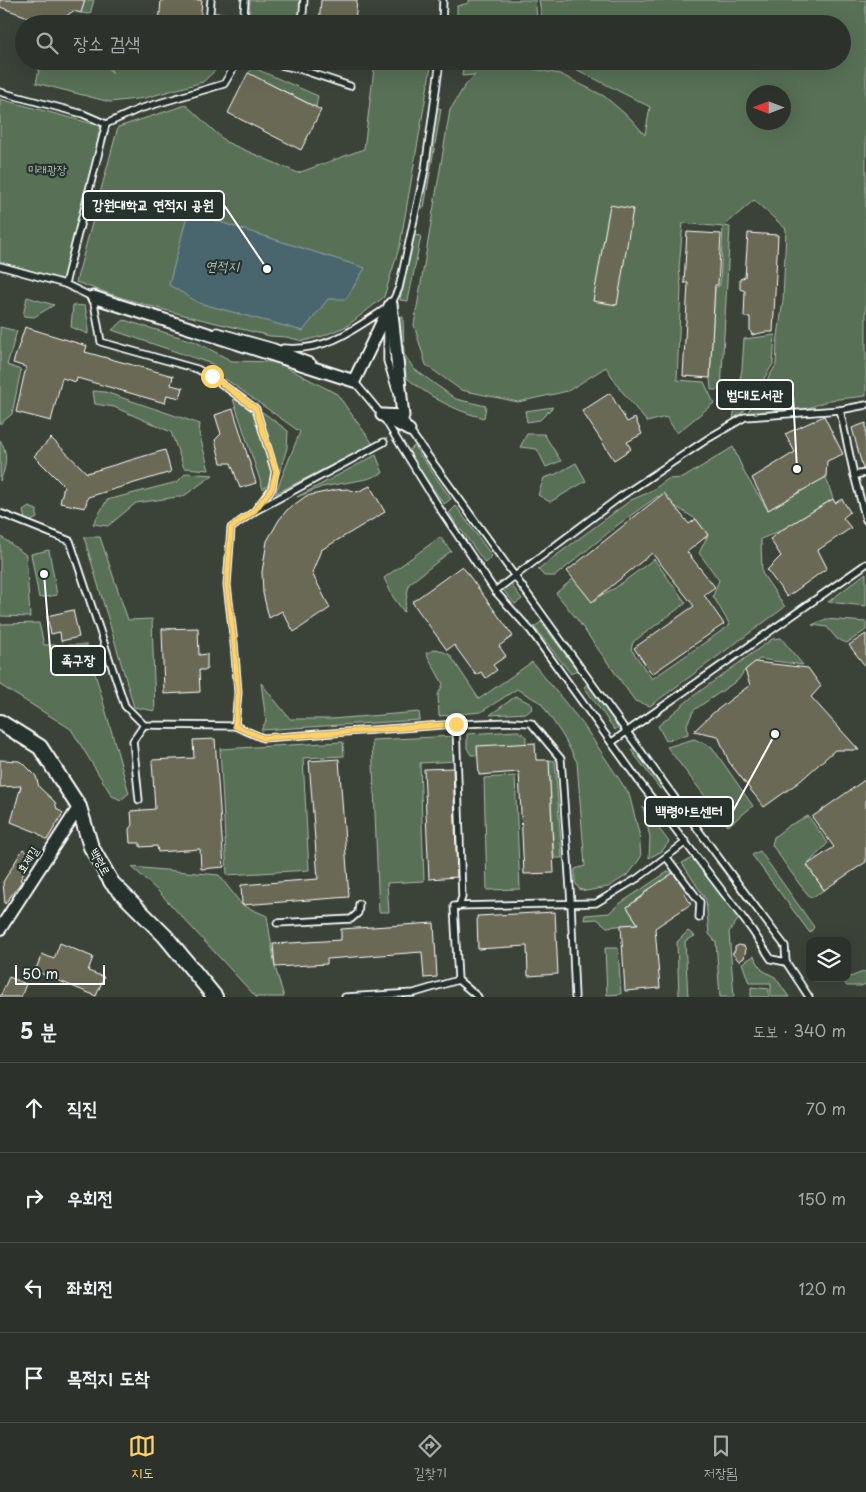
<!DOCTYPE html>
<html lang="ko">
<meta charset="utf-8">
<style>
body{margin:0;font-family:"Playpen Sans","Poor Story",sans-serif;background:#343a33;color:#f1f3f6}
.controls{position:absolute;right:15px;bottom:15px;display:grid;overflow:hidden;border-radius:10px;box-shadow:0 5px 20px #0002}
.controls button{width:45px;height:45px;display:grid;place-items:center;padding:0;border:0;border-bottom:1px solid #484d47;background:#2c322b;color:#f1f3f6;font:25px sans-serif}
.compass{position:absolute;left:746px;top:85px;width:45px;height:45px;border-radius:50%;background:#2c322b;box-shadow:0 5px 20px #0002;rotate:270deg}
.scale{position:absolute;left:15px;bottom:12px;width:90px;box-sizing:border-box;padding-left:5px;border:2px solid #fff;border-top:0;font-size:14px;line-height:18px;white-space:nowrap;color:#fff;-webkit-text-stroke:4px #26332d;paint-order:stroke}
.stop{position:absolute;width:15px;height:15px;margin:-11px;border:4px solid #ffd166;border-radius:50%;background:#fff}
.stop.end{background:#ffd166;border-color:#fff;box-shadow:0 1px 5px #0008}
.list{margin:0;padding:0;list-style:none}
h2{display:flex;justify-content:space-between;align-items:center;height:65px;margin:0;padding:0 20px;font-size:21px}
h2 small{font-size:16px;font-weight:400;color:#a6aaa9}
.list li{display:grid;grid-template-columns:32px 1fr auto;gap:15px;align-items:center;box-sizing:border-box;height:90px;padding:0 20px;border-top:1px solid #484d47}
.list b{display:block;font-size:19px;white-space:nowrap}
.list em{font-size:16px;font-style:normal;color:#a6aaa9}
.icon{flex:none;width:28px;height:28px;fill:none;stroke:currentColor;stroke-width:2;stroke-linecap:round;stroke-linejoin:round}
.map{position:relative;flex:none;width:866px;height:997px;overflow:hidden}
.search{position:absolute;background:#2c322b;box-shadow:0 5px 20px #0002;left:15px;right:15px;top:15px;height:55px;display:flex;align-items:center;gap:12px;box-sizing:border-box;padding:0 18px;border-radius:28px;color:#a6aaa9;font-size:19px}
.sheet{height:425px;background:#2c322b}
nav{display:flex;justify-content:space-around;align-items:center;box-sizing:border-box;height:70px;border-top:1px solid #484d47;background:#2c322b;font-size:14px;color:#a6aaa9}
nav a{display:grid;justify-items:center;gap:2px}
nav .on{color:#ffd166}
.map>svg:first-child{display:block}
.green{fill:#587156;stroke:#acb8aa;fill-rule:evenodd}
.water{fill:#48666e;stroke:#91a3a8}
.building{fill:#6b6954;stroke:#fff}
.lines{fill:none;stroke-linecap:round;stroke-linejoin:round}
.service-casing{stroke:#fff;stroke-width:9}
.minor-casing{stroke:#fff;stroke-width:15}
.tertiary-casing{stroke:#fff;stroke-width:18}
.service{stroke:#26332d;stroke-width:5.5}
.minor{stroke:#26332d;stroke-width:11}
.tertiary{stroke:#26332d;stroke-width:14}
.route{stroke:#ffd166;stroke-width:6}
.labels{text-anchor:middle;stroke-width:4.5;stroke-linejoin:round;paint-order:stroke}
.park-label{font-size:12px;fill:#b4bfb3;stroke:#26332d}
.street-label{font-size:12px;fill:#fff;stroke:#26332d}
.water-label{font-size:14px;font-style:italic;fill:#adbabe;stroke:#26332d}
.leader{fill:none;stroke:#fff;stroke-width:2}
.callout-dot{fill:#fff;stroke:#26332d;stroke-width:2}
.callout{fill:#26332d;stroke:#fff;stroke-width:2}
.callout-label{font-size:14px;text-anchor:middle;font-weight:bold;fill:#fff}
</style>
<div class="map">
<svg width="866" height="997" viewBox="0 0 866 997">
<rect width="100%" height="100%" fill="#3b4339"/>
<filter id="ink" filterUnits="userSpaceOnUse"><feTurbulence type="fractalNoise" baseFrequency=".02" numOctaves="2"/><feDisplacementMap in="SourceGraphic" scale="10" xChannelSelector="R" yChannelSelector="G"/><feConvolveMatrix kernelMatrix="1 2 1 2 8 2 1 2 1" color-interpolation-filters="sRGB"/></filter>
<g filter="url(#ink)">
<!-- green -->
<g class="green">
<path d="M85,0h9l-4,14 -9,-1z"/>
<path d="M250,0h50l-1,24h-51z"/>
<path d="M469,0h66l3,24h-81v-18l12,-3z"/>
<path d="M539,0h327v396l-36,4 -35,13 -50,4 31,-52 1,-22 6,-42 3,-72 -32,-29 -30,26 6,1 -9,163h-10l-1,-12 5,-90 5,-3 3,-58 -40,-4 -4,45 2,20 -4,92 27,2 10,21 -37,30 -11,-16 -19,5 -27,-33 -14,-22 -38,24 -50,11 -57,-12 -35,-25 -12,-40 36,-215 14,-23 11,-12 -13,1 2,-15h34l-16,3h24l54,10 44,22 27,23 14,16 5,-28 -90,-46h282v-37h-299zM754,92h30v30h-30z"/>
<path d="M210,12l24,2 -1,10h-24z"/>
<path d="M41,61h53l7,2 12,10 -9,-12h111l4,6 -16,15 -58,16 -35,4 -74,-19z"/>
<path d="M375,61h57l-32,184 -16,52 -37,29 -24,10 -20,5 -17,-4 -16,-1c-65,-16 -131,-30 -194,-54l42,-155 68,-22 40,37 72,31 66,-24z"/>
<path d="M254,68l64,28 -2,11 -68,-34z"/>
<path d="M0,99l101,27 -3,10 5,1 -38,147 -65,-18z"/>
<path d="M437,107l4,2 -17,99h-4z"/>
<path d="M413,235l8,1 -13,65 -8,-1z"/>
<path d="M27,297l27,8 -20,12 -11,-1z"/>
<path d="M73,305l12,1 3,15v13l-17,-7z"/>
<path d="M394,316l9,1 1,37 10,15 42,30 30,7 -2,12c-33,-8 -57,-23 -82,-44z"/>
<path d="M124,320l72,22 36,19 44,1 61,32 36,50 -98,50 25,-62 -76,-54 -12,-14 -100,-34z"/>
<path d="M0,327l17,4 -10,34 14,5 -9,44 -12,10z"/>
<path d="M775,335l-2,29 -29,47 -11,8 9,-50 2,-30z"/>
<path d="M93,391l12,1 95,32 -1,9 10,37 -25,-2 -13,-36 -57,-25 -19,-3z"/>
<path d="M233,399l31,14 24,18 -1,17 -9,29 -15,12z"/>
<path d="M553,407l-13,13 -13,2 -2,-11z"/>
<path d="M527,434h17l17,27 -15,6 -9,-18 -17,-2z"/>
<path d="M0,440c9,13 6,28 0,41z"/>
<path d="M414,446l37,53 -7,5 -37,-52z"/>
<path d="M733,447l12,27 23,36 58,-33 7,22 -53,32 -19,8 1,34 23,34 -135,99 -15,-5 -59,-83 -20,-25 18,-15 20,21 21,-11 39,-29 32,44 -53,39 -2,7 21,30 78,-54 -17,-29 6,-16 -20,-27 9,-18 -12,-16 -38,-23 -39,28 -64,52h-11l-6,-7 93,-69 19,-8 18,-13 15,-1z"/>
<path d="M376,455l7,18 -16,6 -45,8 -25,10z"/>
<path d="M576,463l10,18 -36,21 -12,-7 6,-17 12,-4z"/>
<path d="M186,473l27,2 -29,21 -48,7 -28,23 -15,-2 14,-24 70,-18z"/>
<path d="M456,506l36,50 -7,7 -36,-50z"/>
<path d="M29,507l8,3v8l-6,3 -6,-2 -2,-8z"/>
<path d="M0,536l26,19 4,62 -30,-1z"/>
<path d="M84,537h16l28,83 24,-1 3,92 -21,-4z"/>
<path d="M440,537l11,14 -42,33 -5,28 -11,-15 -9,-19z"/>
<path d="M49,550l8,45 -18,3 -8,-44z"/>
<path d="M866,573v33l-38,-4z"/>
<path d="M510,583l12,16 -7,5 -12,-14z"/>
<path d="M826,619l40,3v8l-19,13 -10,-4 -10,-12 -15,-2z"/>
<path d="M541,622l36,48 -6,4 -37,-47z"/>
<path d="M39,623l5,22h43l42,148 -8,7 -9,-4 -41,-67 -71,-44v-61z"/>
<path d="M781,638l22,27 -43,-6 -15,11 -7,10 -44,30 -7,14 1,10 -22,7 -8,-15 34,-29 80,-58z"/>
<path d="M437,649l13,6 29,44 53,-37 50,61 47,71 10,39 2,24 -12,17 -21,13 -22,4 -7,-2 -4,-7v-13l10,-3 -8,-104 -14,-26 -22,-33 -24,-14 -36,23 -42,4 -1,-21 5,-11 -17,-31z"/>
<path d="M261,683l29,36h41l88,-7 1,8 -159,10 5,-9z"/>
<path d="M588,683l32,43 -5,4 -31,-43z"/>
<path d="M516,696l15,8 1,5 -5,4 -37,2z"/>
<path d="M518,731l8,5v8l-48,11h-7l-4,-7v-14z"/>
<path d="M456,736l1,25 -37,2 4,118 -37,2 2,29h-10l-7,-172z"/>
<path d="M694,739l18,8 41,59 -25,20 -61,-79z"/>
<path d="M343,742l1,14 -41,2 6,112 -82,5 -7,-126z"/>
<path d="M638,745l29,39 -7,5 -29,-39z"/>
<path d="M549,760l6,1 7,97h-8z"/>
<path d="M515,776l5,113 -33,1 -3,-112z"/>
<path d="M643,807l26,35 -7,9 -13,7 1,-21z"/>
<path d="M808,816l20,27 -21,22 17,25 -13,8 -11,-13 -28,-40 2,-8 14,-11z"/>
<path d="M760,851l54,76 -4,6 -58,-78z"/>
<path d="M694,857l46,60 -11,15 5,65h-14l-4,-55 -7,-8 -3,-34 -24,-37z"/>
<path d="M722,857l36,47 -6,5 -36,-47z"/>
<path d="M132,867l87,8 23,30 25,11 8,51 9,30h-28l-97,-105z"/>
<path d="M669,871l4,2 -28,19 -1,3 -17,12 11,17 -31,3 -10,-8 -13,1 1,-5 24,-2 10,-9z"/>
<path d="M688,931l7,5 -10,5 3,56h-9l-2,-55z"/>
<path d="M605,948h13l3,46 -14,1z"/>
<path d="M754,956l8,14 13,7 14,20h-18v-14h-22l-7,-20z"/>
<path d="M866,971v13l-5,2h-14l-7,-8h7v-5l3,4z"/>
<path d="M751,987l18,2v8h-18z"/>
</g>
<!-- water -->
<path class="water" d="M188,212l177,56 -19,31h-18l-25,32 -104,-28 -30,-18z"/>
<!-- building -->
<g class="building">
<path d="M0,0h85l-4,13 -8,-2 -17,13 -28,-7 -28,-10z"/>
<path d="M161,0h41l-2,24h-41z"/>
<path d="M321,0h36l-2,24h-36z"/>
<path d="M248,73l73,37 -20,40 -73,-37z"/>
<path d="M610,205l23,4 -16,96 -24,-4z"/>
<path d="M687,232l34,2 -3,51h-3l-5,93 -27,-2 5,-93h-4z"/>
<path d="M748,233l30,2 -5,97h-8l-13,3 -2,-5v-13h-6l1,-26 -5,-2v-10l5,-2z"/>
<path d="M25,327l62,19 -2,6 88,24 -2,9 12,3 -3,10 -13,-3 -2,8 -88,-25 -1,4 -14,-4 -11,43 -35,-9 10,-45 -13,-4z"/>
<path d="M610,393l17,29 8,-4 7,16 -15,8 4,7 -17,11 -32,-49z"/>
<path d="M233,409l23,74 -16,5 -9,-25h-10l-6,-23 6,-6 -6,-19z"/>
<path d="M824,416l19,38 -16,7 -1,16 -58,33 -16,-32 43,-26 -10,-18z"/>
<path d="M866,423v45l-3,1 -11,-41z"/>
<path d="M51,438l36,35 78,-23 6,22 -83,25 -3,11 -25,-5 4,-17 -30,-30z"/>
<path d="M370,486l15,26 -64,38 -9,23 18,35 -36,24 -12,-21 -13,7 -6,-25 -1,-21 5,-31 12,-21 8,-10 19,-14 29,-6 12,-1 10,3z"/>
<path d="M664,493l25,31 7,-5 12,16 -21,17 28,35 -11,8 20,29 -72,50 -18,-26 60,-42 -42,-53 -60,49 -25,-31z"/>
<path d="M833,499l2,4 7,-4 8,13 -7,6 8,10 -33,22 9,18 -40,29 -20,-27 14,-14 -11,-17 10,-8z"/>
<path d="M462,566l51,70 -14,10 7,10 -13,9 4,5 -11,8 -5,-6 -5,3 -22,-30 -7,5 -35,-48z"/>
<path d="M73,610l6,27 -18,4 -1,-9 -9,2 -4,-18z"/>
<path d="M198,628l1,27 8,-1v16h-8l1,22 -36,2 -2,-65z"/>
<path d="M866,634v33l-17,-22z"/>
<path d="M755,662l53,6 13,18 -10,11 48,53h-24l-36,32 -35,25 -35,-45 -11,-26 -24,-5 19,-18 37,-28 -5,-15z"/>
<path d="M215,739l9,128 -23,2 -1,-20 -42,3 -1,-6 -17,1v-4h-10l-1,-14 3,-4 -1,-14 24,-2 -3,-49 42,-2 -1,-18z"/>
<path d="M535,743l1,17h13l5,113 -30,1 -5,-102 -40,3 -2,-29z"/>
<path d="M339,759l10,138 -107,8 -1,-20 77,-6 -9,-118z"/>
<path d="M0,760l19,1 5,3 12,12 3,11 16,15 2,7 6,4 -16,27 -11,-8 -25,-10 10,-36 -21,1z"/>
<path d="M453,768l4,109 -28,2 -5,-110z"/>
<path d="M866,779v83l-42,28 -17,-25 27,-18 -22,-30z"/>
<path d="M23,849l10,8 -13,23 2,1 -17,23 -2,-22z"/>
<path d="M673,873l13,18 -2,2 7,11 -36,24 5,60 -35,3 -4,-66 17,-1 -11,-17 17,-12 1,-3z"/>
<path d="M555,912l3,62 -30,2 -1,-30 -49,3 -1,-33z"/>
<path d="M434,923l3,54 -13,1 -2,-26 -95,7v5l-52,3 -2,-23 68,-4v-11z"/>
<path d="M60,943l33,14 -5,14 16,6 -8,19 -61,-25 7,-17 12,5z"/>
<path d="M739,945l5,1 2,3 -2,9 -5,3 -7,-8 3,-2v-4z"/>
<path d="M9,977l17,7 -5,13h-21z"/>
</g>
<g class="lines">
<!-- service casing -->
<g class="service-casing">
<g id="service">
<path d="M209,24l2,-24"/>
<path d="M243,24l2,-24"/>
<path d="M302,24l2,-24"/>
<path d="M442,24l1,-24"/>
<path d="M262,61l37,8 51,17"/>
<path d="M299,69l1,-8"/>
<path d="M0,92l83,22 23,10 33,-15 85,-25 14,-23"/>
<path d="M0,266l65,18 29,14"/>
<path d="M65,284l41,-160"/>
<path d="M93,297l8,45 96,27 15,8 44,32 19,63 -3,16 -16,21"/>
<path d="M391,305l8,-17 26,-119 15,-108"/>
<path d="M387,318v43l9,29"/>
<path d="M217,331l57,16 38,15"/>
<path d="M283,348c44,4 71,-19 105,-41"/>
<path d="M353,380l29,35 58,94 55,82 36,40 110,153 111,146 19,29 15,3 23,35"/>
<path d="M840,410l14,65 12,45"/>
<path d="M402,414l7,16c126,172 247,347 376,516l1,16"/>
<path d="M854,475l12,-2"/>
<path d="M0,513l70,28 55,165 19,19 91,1 28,12 193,-14 56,-2 19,1 30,36 10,144 4,94"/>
<path d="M495,591l125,-94 89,-59 36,-21 95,-7 26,-5"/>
<path d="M456,724l6,173 -3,9"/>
<path d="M235,726l3,-34 -4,-49 -7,-58 4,-57 24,-17 129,-69"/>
<path d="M612,742l254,-178"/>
<path d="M139,800l-6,-59 11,-16"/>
<path d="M667,858l33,44 -1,16"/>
<path d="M277,923l74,-4 7,-6 1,-9"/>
<path d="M345,997l69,-4 44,-13"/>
<path d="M478,997l-20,-17 -4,-74 142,-3 42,-25 48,-36"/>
</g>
</g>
<!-- minor casing -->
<g class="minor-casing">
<g id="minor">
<path d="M93,297l261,84 37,-77 12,112 -21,-1 27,15"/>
<path d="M0,929l79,-122"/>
</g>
</g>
<!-- tertiary casing -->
<g class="tertiary-casing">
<path id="tertiary" d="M0,722l40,25 39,60 12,40 21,36 53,53 50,61"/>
</g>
<!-- service -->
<use href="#service" class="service"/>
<!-- minor -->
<use href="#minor" class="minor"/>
<!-- tertiary -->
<use href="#tertiary" class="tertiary"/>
</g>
</g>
<g class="lines" filter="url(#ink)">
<!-- route -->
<path class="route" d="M212,376l44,33 20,63 -4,16 -17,22 -24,18 -4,57 7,58 4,49 -3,34 28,12 193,-14"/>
</g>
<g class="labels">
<!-- park labels -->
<g class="park-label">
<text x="47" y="174">미래광장</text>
</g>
<!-- street labels -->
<g class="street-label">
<text transform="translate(28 860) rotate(-57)" y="4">효제길</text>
<text transform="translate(100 862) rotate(61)" y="4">백령로</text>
</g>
<!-- water labels -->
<g class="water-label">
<text x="222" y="271">연적지</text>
</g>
</g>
<!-- callouts -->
<path class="leader" d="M267 269L224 205M797 469L793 395M44 574L51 661M775 734L733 811"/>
<g class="callout-dot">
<circle cx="267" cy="269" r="5"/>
<circle cx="797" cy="469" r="5"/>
<circle cx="44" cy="574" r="5"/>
<circle cx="775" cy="734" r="5"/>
</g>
<g class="callout">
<rect x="83" y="191" width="141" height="29" rx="5"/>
<rect x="717" y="380" width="76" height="29" rx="5"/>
<rect x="51" y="646" width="54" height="29" rx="5"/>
<rect x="645" y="797" width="88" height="29" rx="5"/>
</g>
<g class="callout-label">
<text x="153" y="210">강원대학교 연적지 공원</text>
<text x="755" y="400">법대도서관</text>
<text x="78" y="665">족구장</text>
<text x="689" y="816">백령아트센터</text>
</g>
</svg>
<div class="controls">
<button><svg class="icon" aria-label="layers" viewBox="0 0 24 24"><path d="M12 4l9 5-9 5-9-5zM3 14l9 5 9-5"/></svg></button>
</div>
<svg class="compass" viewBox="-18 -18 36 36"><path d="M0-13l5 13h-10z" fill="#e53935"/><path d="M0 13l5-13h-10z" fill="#a6aaa9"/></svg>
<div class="scale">50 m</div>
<div class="stop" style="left:212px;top:376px"></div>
<div class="stop end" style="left:456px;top:724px"></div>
<div class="search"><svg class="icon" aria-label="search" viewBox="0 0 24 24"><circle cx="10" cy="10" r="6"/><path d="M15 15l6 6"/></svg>장소 검색</div>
</div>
<section class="sheet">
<h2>5 분<small>도보 · 340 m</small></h2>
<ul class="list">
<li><svg class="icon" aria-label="ahead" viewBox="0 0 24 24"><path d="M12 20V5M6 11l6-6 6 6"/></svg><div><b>직진</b></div><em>70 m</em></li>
<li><svg class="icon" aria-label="right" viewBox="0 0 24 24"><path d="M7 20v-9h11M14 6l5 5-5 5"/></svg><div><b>우회전</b></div><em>150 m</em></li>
<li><svg class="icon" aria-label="left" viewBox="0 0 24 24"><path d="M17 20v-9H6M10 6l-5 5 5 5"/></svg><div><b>좌회전</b></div><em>120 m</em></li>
<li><svg class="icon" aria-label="arrive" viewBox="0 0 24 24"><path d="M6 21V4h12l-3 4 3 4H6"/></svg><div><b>목적지 도착</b></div></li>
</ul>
</section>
<nav>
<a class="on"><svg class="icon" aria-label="map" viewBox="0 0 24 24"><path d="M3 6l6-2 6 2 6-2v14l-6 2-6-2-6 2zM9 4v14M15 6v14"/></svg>지도</a>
<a><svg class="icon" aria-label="directions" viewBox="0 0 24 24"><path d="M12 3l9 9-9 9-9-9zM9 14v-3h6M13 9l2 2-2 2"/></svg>길찾기</a>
<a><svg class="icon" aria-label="saved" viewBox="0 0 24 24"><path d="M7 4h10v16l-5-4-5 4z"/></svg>저장됨</a>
</nav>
